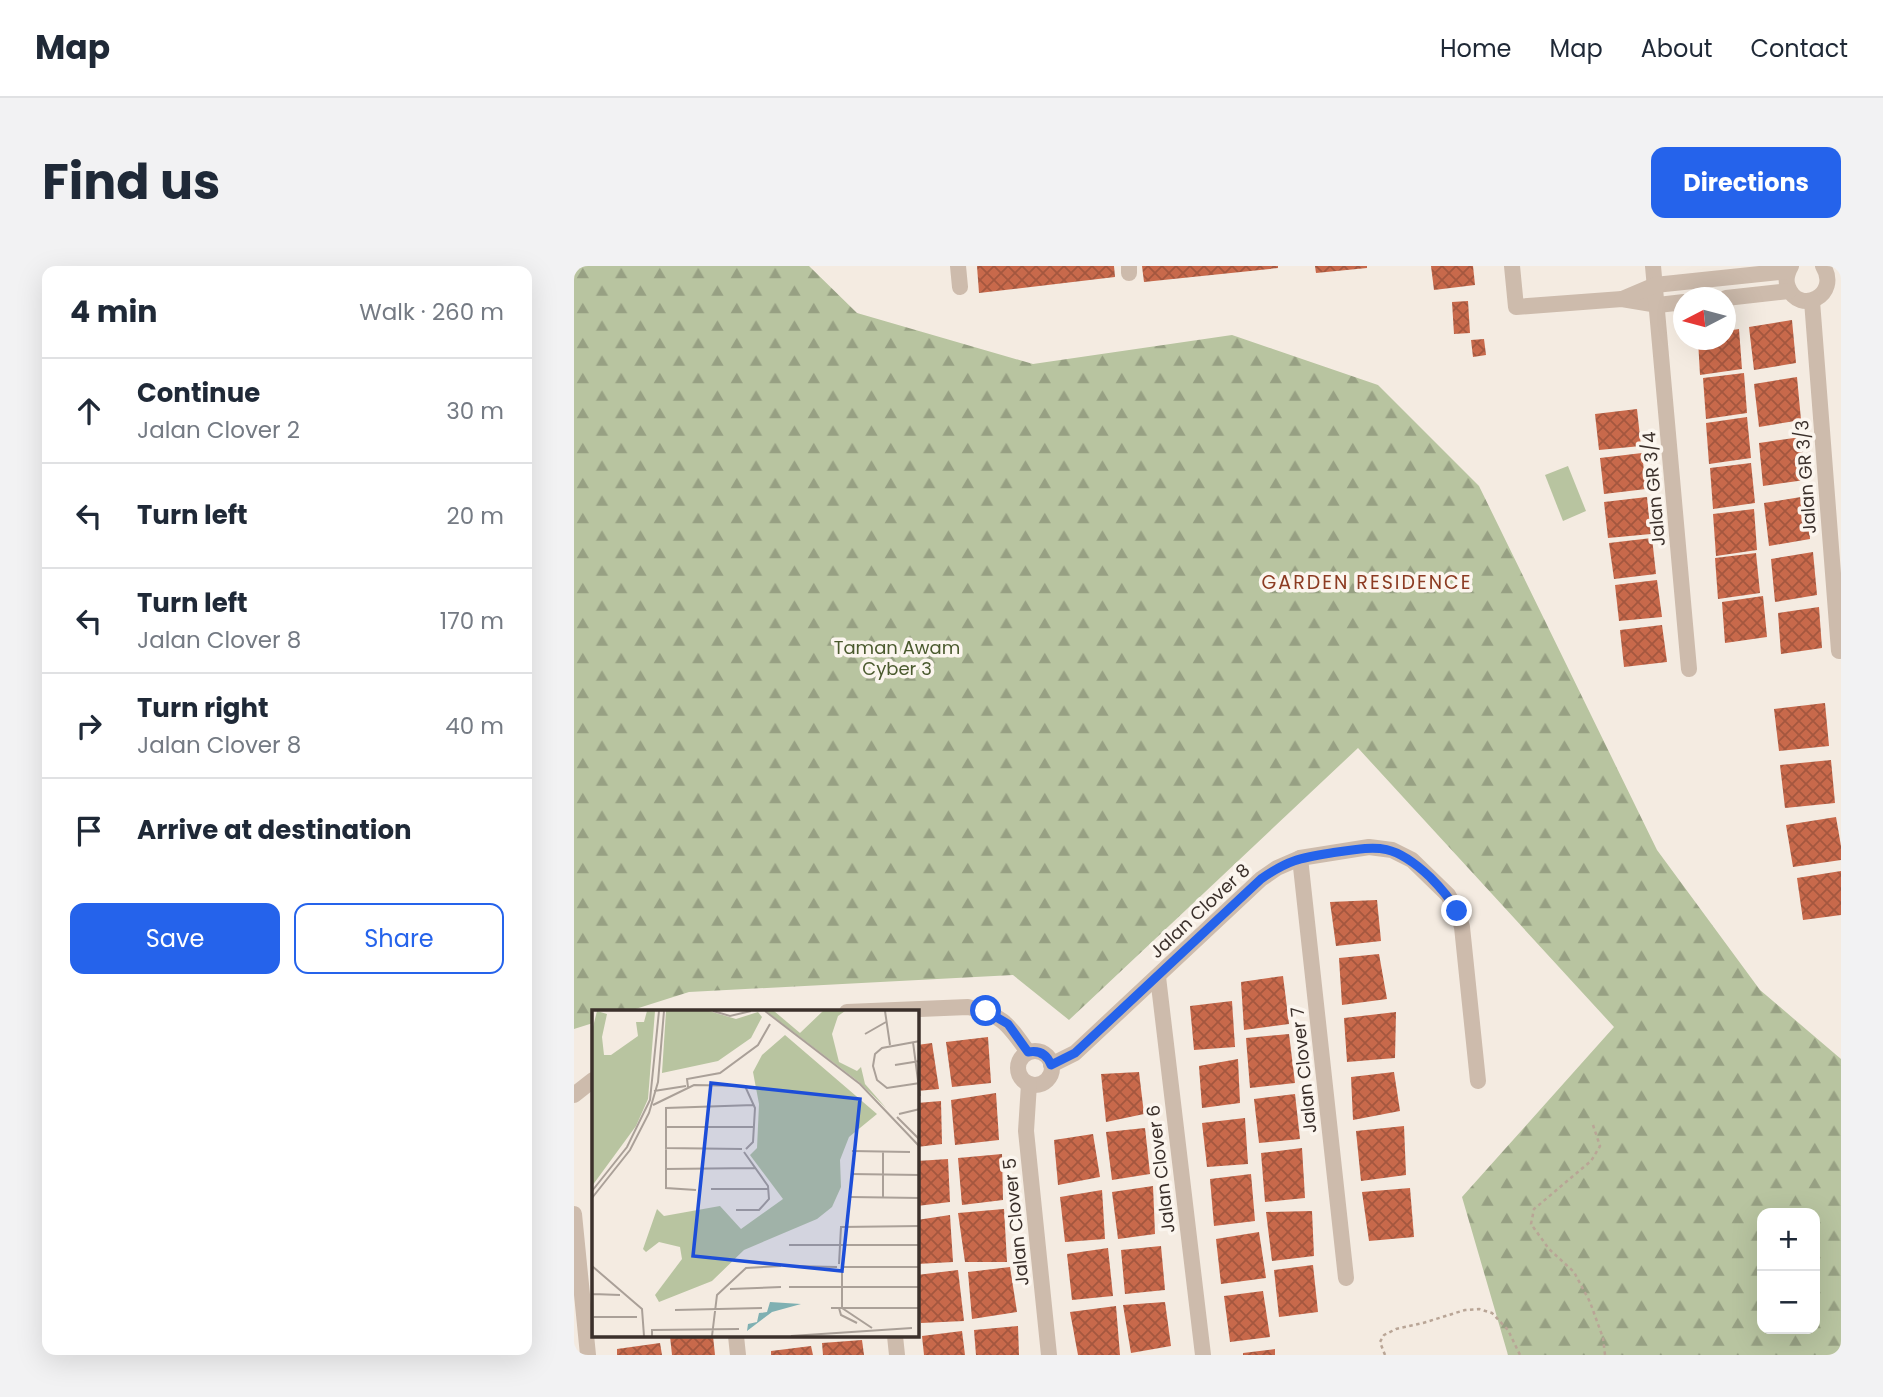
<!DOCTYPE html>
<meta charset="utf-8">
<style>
body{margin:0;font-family:Poppins,sans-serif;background:#f2f2f3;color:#1f2937}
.controls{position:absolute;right:21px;bottom:21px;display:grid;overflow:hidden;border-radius:14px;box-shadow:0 7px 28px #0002}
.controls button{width:63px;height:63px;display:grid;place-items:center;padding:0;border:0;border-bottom:2px solid #e0e1e3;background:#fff;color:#1f2937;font:35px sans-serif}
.compass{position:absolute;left:1099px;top:21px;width:63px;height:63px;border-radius:50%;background:#fff;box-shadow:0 7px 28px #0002;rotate:264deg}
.stop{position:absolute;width:21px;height:21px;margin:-16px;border:5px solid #2563eb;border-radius:50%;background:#fff}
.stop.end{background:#2563eb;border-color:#fff;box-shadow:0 2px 7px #0008}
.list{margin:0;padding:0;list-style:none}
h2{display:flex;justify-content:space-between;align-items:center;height:91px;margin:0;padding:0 28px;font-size:30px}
h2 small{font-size:23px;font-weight:400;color:#747a83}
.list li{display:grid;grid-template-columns:46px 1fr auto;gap:21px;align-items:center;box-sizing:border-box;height:105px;padding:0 28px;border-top:2px solid #e0e1e3}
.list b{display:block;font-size:26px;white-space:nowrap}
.list p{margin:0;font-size:23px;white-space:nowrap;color:#747a83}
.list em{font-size:23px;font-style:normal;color:#747a83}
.actions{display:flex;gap:14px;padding:21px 28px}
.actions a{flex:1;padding:16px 0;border:2px solid #2563eb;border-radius:14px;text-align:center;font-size:24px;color:#2563eb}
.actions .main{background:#2563eb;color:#fff}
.icon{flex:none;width:38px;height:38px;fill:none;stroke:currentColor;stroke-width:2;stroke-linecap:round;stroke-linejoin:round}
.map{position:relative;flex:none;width:1267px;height:1089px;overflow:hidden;border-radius:14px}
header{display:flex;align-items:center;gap:42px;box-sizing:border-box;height:98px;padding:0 35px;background:#fff;border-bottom:2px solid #e0e1e3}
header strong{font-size:33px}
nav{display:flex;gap:38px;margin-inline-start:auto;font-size:24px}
.intro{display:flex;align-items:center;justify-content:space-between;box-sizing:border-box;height:168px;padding:0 42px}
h1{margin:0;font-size:49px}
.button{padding:18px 32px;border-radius:14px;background:#2563eb;color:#fff;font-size:24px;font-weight:700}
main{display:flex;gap:42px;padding:0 42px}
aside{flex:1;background:#fff;border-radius:14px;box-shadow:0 7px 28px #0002}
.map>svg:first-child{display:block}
.grass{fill:#b8c4a0}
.forest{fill:url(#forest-firs);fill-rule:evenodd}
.building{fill:url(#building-cross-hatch)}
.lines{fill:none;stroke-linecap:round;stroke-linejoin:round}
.path{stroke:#b9a596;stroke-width:2.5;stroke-dasharray:3.5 3.5;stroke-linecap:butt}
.street{stroke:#cdbbac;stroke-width:16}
.route{stroke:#2563eb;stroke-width:9}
.labels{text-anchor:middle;stroke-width:7;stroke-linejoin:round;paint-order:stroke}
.street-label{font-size:18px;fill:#3b302b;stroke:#fbf5ee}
.park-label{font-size:18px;fill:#4a5a2e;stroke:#fbf5ee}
.neighbourhood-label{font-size:19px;letter-spacing:2px;fill:#8c3b22;stroke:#fbf5ee}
.inset-road{fill:none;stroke:#aaa098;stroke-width:2}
.view{fill:#1d4ed8;fill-opacity:0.15;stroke:#1d4ed8;stroke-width:3.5}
.inset-edge{fill:none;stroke:#3b302b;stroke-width:3.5}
</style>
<header>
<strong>Map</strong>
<nav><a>Home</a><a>Map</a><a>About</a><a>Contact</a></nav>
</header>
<div class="intro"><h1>Find us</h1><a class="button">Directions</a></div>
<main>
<aside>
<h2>4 min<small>Walk · 260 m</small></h2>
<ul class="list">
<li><svg class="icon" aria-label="ahead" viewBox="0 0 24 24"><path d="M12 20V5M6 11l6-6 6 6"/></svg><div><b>Continue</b><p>Jalan Clover 2</p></div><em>30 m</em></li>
<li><svg class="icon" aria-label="left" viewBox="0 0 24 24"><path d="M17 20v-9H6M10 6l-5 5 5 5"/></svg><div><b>Turn left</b></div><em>20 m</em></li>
<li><svg class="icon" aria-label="left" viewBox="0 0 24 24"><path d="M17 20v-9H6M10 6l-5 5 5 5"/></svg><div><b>Turn left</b><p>Jalan Clover 8</p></div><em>170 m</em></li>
<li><svg class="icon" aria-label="right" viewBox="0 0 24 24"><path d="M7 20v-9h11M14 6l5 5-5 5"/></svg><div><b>Turn right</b><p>Jalan Clover 8</p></div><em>40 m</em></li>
<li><svg class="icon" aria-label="arrive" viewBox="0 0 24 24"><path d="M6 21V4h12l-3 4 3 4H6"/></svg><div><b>Arrive at destination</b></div></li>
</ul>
<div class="actions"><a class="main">Save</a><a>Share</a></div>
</aside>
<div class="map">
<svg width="1267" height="1089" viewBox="0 0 1267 1089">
<defs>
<pattern id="forest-firs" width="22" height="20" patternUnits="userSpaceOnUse" patternTransform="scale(1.75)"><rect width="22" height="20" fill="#b8c4a0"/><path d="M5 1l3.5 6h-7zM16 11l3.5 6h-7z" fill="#97a083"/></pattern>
<pattern id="building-cross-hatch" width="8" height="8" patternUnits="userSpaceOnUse" patternTransform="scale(1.75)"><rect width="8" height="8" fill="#c8694b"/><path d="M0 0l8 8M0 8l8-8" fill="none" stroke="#a4573f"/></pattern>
</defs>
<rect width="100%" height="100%" fill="#f4ebe1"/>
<!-- grass -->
<path class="grass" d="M994,200l18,45 -23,10 -18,-46z"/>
<!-- forest -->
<path class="forest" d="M0,0h235l48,47 176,51 199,-29 146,50 101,101 178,364 103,140 81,69v296h-333l-46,-158 152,-170 -256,-279 -289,272 -56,-45 -324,17 -63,20h-33v11l-19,6zM1188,947h53v116h-53z"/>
<!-- building -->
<g class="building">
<path d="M403,0h137l1,11 -136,16z"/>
<path d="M568,0h136v2l-134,14z"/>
<path d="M741,0h52v2l-51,5z"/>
<path d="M857,0h42l2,19 -41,5z"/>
<path d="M894,35l2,32 -16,1 -2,-32z"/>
<path d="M1218,54l4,43 -42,7 -5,-43z"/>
<path d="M1165,63l3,40 -42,6 -2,-35h28v-9z"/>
<path d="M910,73l2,16 -13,2 -2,-17z"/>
<path d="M1170,107l3,40 -41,6 -3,-41z"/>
<path d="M1223,111l4,43 -42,7 -5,-43z"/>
<path d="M1063,143l4,37 -42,4 -4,-36z"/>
<path d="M1173,151l4,41 -42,6 -3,-41z"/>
<path d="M1227,171l4,43 -42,6 -4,-43z"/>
<path d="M1068,187l4,36 -42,5 -4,-36z"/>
<path d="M1177,197l4,40 -42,6 -3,-41z"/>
<path d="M1233,230l3,43 -41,7 -5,-43z"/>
<path d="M1073,231l4,37 -43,4 -4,-36z"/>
<path d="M1180,243l3,41 -41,6 -3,-42z"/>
<path d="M1078,272l4,36 -42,5 -5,-36z"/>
<path d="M1239,286l4,43 -42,7 -4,-43z"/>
<path d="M1182,287l4,40 -42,6 -3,-41z"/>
<path d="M1083,314l5,37 -43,4 -4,-36z"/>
<path d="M1189,330l4,41 -42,6 -3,-41z"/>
<path d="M1245,341l3,41 -41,6 -3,-41z"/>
<path d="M1088,359l5,37 -43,5 -4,-37z"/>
<path d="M1251,437l4,43 -50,5 -5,-42z"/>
<path d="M1257,494l4,43 -50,5 -5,-43z"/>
<path d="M1262,551l5,29v14l-48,7 -7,-42z"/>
<path d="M1267,605v44l-38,5 -6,-42z"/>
<path d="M803,634l4,41 -45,5 -6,-44z"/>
<path d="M805,688l8,45 -45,6 -3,-47z"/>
<path d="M709,710l6,48 -45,6 -3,-48z"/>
<path d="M658,735l3,46 -41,3 -4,-44z"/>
<path d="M822,746l-1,46 -48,4 -3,-44z"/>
<path d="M715,768l6,49 -45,5 -4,-50z"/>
<path d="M414,771l3,46 -39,4 -6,-45z"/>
<path d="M358,777l7,46 -22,2v-46z"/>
<path d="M664,793l2,44 -38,5 -3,-42z"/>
<path d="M565,806l5,42 -38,8 -5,-48z"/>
<path d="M820,806l6,39 -47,9 -2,-43z"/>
<path d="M422,827l3,47 -44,5 -4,-45z"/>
<path d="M721,828l5,45 -41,4 -5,-44z"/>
<path d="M367,835l1,43 -25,3v-44z"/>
<path d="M671,852l3,46 -41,3 -5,-44z"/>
<path d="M830,860l2,49 -45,6 -5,-50z"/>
<path d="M571,862l5,46 -38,6 -6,-48z"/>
<path d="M519,868l7,43 -42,8 -4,-45z"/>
<path d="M728,882l3,50 -40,4 -4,-49z"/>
<path d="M428,888l1,46 -41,5 -4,-47z"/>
<path d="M374,893l2,43 -33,4v-45z"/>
<path d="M677,908l4,47 -41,5 -4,-47z"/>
<path d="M579,920l2,48 -37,5 -6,-47z"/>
<path d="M836,922l4,49 -45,4 -7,-49z"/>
<path d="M528,924l3,49 -40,3 -5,-45z"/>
<path d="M430,943l3,53h-42l-7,-49z"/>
<path d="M738,945l2,45 -42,5 -6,-49z"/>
<path d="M376,949l3,47 -36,2v-44z"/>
<path d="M685,966l7,46 -45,6 -5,-45z"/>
<path d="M587,980l4,44 -40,4 -4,-44z"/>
<path d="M534,982l5,48 -41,4 -5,-46z"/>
<path d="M739,999l5,47 -39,5 -5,-47z"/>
<path d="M436,1001l7,45 -45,7 -4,-47z"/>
<path d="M384,1004l6,51 -43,2 -4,-25v-23z"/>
<path d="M689,1025l7,46 -40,5 -6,-46z"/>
<path d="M591,1036l6,44 -40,7 -8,-48z"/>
<path d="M542,1040l4,49h-42l-8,-43z"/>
<path d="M444,1060l1,29h-43l-2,-25z"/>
<path d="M388,1065l3,24h-41l-2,-19z"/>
<path d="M96,1070h43l2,19h-43z"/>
<path d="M288,1074l2,15h-41l-1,-12z"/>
<path d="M86,1077l2,12h-45v-6z"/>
<path d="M237,1080l2,9h-42v-4z"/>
<path d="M701,1083v6h-32v-2z"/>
</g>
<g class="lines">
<!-- path -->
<g class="path">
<path d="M1019,859l7,21 -9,15 -57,48 -3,15 18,25 25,23 16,30 13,36 2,17"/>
<path d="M811,1089l-5,-13 4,-7 12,-6 27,-6 42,-13 14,-1 13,4 16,17 12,25"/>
</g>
<!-- street -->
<g class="street">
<path d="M384,0l2,21"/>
<path d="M555,0v7"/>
<path d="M938,0l4,41 106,-8 36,6 26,-3"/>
<path d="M1079,0l36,403"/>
<path d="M1217,0c-4,7 -6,14 -3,21 11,29 53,8 35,-21"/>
<path d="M1152,32l63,-7"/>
<path d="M1048,33l33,-14 133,-14"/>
<path d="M1238,35l27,350"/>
<path d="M726,592l46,420"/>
<path d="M584,711l45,378"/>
<path d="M273,746l121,-5c35,8 40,17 60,45"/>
<circle cx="461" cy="802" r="17"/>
<path d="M477,799l24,-12 186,-174 16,-11 23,-10 69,-11 23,3 20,10 36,35 9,16 5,16 16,154"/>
<path d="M455,818l-3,47 23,224"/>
<path d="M0,829l19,-15"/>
<path d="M0,948l14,141"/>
<path d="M162,1070l2,19"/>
<path d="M321,1070l2,19"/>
</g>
</g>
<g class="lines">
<!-- route -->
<path class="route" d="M412,745l22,13 20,28c11,-2 19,2 23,13l24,-12 186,-174c27,-19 39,-21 70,-26 48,-7 62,-11 99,24 11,11 19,20 27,34"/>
</g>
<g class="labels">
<!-- street labels -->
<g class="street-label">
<text transform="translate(1232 211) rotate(-94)" y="6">Jalan GR 3/3</text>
<text transform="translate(1080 223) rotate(-95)" y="6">Jalan GR 3/4</text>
<text transform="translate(626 645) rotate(-43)" y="6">Jalan Clover 8</text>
<text transform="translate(730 804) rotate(-96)" y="6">Jalan Clover 7</text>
<text transform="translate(587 903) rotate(-97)" y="6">Jalan Clover 6</text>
<text transform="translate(442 956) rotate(-96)" y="6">Jalan Clover 5</text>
</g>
<!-- park labels -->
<g class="park-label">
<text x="323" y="388">Taman Awam<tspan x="323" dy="21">Cyber 3</tspan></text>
</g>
<!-- neighbourhood labels -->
<g class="neighbourhood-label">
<text x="793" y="323">GARDEN RESIDENCE</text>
</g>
</g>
<!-- overview -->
<g transform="translate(18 744)">
<rect width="327" height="327" fill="#f4ebe1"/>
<path d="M5,1l10,3 -5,23 2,18h7l27,-19 -2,-14h8l3,-11h8l-7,88 -12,27 -44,60v-155zM74,1h43l27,8 22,-7 4,5 -11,21 -33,23 -56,12zM174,1h8l26,22 23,-22h22l-7,5 -6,18 7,28 18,9 4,-4 4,17 21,24 -27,-26zM193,25l92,79 -28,23 -9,23 1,27 -9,20 -15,12 -73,31 -32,31 -53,21 -4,-7 27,-36 -2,-12 -21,-5 -13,10 -3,-3 14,-40 7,7 56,-10 21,23 42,-30 -33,-44 7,-7 2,-44 -6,-32 9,-17z" fill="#b8c4a0"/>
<path d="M178,292l31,2 -29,8 -25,19 1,-7 9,-2 2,-9 8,-1z" fill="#7fb0b2"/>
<path class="inset-road" d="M121,1l17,5 21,-5M173,1l95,73 60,63M293,1l5,34M273,24l21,-12M328,31l-38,7 -7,6 -2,12 4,14 10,8 33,-5M321,32l7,54M303,55l25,-4M96,77l-1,-8 33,-6 38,-28 12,-21M62,81l32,-5M61,95l41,-20 51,1 10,22 -2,34 -7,7M307,104l21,-5M305,107l23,23M73,117h89M73,138l77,1M260,141l58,1M73,159l90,-1M259,164l69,1M119,179h58M104,180l-30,-2v-80l88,-3M0,181l35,-44 23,-47 9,-89M258,187l70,1M0,188l38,-48 19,-37 9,-31 6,-71M291,188v-47M144,200h23l10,-11 -1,-13 -24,-34M197,235h131M247,254l2,-37 79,-1M0,256l50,43 2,27M197,256l48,1M251,257h77M250,259v39l30,20M0,267l1,59M197,277h131M138,279l51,-2M1,284l27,1M239,298h89M247,298l2,7 16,8M83,300l87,-2M1,307h44M60,326v-6l87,-1M120,326l5,-41 29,-27 35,-2M199,326l121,-8"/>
<path class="view" d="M119,73l149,16 -18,172 -149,-15z"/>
<rect width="327" height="327" class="inset-edge"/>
</g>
</svg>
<div class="controls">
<button>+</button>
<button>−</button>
</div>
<svg class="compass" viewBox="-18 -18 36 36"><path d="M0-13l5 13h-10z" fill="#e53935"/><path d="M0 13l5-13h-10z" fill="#747a83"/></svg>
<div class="stop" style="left:412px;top:745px"></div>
<div class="stop end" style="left:883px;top:645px"></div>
</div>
</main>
